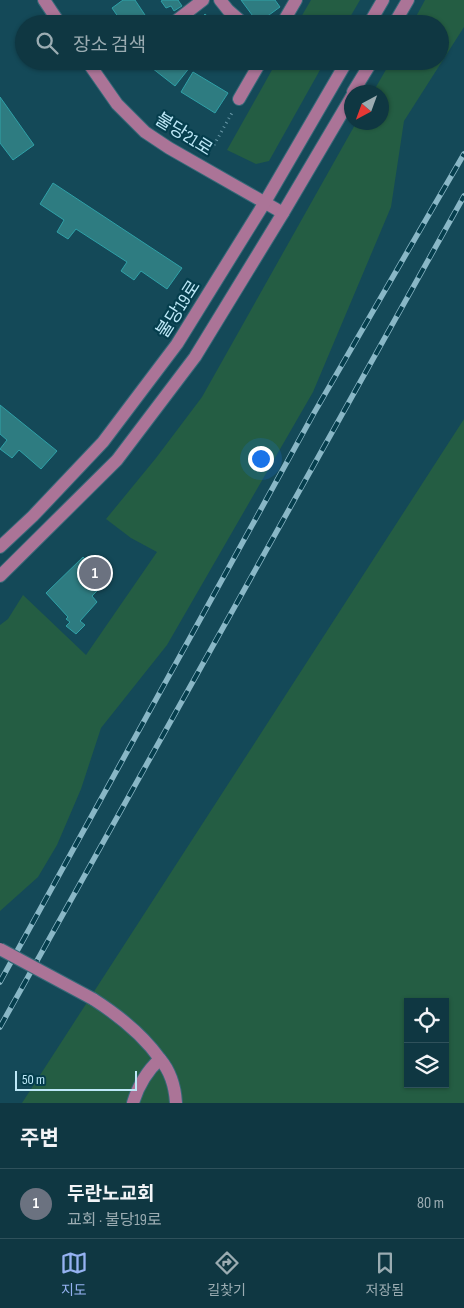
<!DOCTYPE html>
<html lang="ko">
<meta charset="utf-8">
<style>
body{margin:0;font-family:"Sofia Sans Condensed","Noto Sans KR",sans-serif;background:#1d424d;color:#f1f3f6}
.controls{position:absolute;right:15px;bottom:15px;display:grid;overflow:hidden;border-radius:0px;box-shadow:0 1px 4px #0004}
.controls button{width:45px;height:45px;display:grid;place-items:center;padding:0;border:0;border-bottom:1px solid #2f515b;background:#0f3742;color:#f1f3f6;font:25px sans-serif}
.compass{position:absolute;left:344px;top:85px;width:45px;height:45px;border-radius:50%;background:#0f3742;box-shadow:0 1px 4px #0004;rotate:221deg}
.scale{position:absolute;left:15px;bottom:12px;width:122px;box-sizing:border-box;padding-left:5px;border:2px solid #bde8f7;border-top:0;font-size:14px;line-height:18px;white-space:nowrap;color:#bde8f7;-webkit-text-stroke:4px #053e4d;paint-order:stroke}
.you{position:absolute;left:260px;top:458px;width:18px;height:18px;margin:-12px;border:4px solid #fff;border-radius:50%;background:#1a73e8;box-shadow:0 0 0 8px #1a73e833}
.badge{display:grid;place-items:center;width:32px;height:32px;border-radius:50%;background:#95b2f1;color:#fff;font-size:16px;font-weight:700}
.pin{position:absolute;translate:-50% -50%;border:2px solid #fff;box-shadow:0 1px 5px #0006}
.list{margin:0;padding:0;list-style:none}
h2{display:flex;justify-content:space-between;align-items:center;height:65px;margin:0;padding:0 20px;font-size:21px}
h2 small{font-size:16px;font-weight:400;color:#9bacb2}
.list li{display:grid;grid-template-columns:32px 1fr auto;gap:15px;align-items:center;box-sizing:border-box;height:70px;padding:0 20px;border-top:1px solid #2f515b}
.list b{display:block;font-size:19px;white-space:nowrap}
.list p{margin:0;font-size:16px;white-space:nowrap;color:#9bacb2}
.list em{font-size:16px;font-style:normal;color:#9bacb2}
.icon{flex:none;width:28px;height:28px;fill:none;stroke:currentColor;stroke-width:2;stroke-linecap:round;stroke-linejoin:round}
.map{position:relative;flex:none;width:464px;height:1103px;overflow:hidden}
.search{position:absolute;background:#0f3742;box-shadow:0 1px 4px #0004;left:15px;right:15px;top:15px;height:55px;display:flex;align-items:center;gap:12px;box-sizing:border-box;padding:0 18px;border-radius:28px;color:#9bacb2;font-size:19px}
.sheet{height:135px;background:#0f3742}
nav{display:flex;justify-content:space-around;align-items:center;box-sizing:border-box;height:70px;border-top:1px solid #2f515b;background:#0f3742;font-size:14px;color:#9bacb2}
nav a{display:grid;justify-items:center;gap:2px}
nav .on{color:#95b2f1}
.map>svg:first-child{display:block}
.green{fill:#245d43;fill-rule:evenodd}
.building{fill:#2e7c81;stroke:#2fa1a8}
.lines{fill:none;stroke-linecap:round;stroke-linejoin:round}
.minor-casing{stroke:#366978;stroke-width:14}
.path{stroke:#6898a7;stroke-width:3;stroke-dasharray:1 4;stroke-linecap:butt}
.minor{stroke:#ab7497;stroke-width:12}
.rail-casing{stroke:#89b7c6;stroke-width:5.5}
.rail{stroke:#053e4d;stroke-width:4;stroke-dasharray:11;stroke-linecap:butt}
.minor-bridge-casing{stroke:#366978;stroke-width:14;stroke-linecap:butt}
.minor-bridge{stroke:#ab7497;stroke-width:12}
.labels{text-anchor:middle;stroke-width:4.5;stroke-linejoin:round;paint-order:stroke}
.street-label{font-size:18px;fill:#bde8f7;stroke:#053e4d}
</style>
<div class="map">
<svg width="464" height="1103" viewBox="0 0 464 1103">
<rect width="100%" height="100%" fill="#144958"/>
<!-- green -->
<g class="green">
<path d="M311,0h49l-14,24h-49z"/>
<path d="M425,0h39v27l-60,94 -13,86 -78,185 -146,253 -66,83 -20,61 -24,56 -19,32 -38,34v-286l8,-6 15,-24 63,60 71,-103 -26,-14 -25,-19 50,-61 46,-61 154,-274 26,-1v-30h-9l18,-31h49v-37h-28z"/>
<path d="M277,61h48l-56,100 -13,3 -29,-14z"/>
<path d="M464,419v684h-442zM408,1002h37v82h-37z"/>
</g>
<!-- building -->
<g class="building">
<path d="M123,0h12l16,24h-28l-11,-16z"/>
<path d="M163,0h15l4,6 -8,5 -3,-5 -5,2 -5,-7z"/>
<path d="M241,0h34l5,7 -22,16z"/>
<path d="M205,14l10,9 -20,1z"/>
<path d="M148,61h35l7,6 -15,19 -23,-18z"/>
<path d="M193,72l35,21 -13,20 -34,-21z"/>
<path d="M0,97l34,48 -21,15 -13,-17z"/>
<path d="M53,183l129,85 -15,21 -26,-18 -7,9 -13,-9 6,-9 -51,-33 -8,10 -11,-7 7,-12 -24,-16z"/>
<path d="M0,405l57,46 -16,18 -22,-19 -7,8 -12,-9 7,-9 -7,-6z"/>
<path d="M83,557l4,4 3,-3 16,16 -4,6 3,3 -13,13 5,6 -17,19 5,4 -9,9 -10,-8 4,-4 -4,-3 2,-2 -22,-24z"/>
</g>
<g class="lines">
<!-- minor casing -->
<g class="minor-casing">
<g id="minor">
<path d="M44,0l16,24"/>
<path d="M220,0l8,10 16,14"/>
<path d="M172,24l31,-24"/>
<path d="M282,24l14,-24"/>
<path d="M369,24l14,-24"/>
<path d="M394,24l14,-24"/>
<path d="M87,61l30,43 28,28 24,16 114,65"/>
<path d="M353,92l19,-31"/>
<path d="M239,99l22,-38"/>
<path d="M0,547l33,-31 70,-74 74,-98 88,-142 82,-141"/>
<path d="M0,576l117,-116 78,-103 88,-144 69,-117"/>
<path d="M93,999c25,16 50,36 67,60 -13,12 -22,27 -27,44"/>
<path d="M160,1059c11,13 15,27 16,44"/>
</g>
</g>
<!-- path -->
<path class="path" d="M214,145l19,-34"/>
<!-- minor -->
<use href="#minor" class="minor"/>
<!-- rail casing -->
<g class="rail-casing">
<g id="rail">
<path d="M0,982l314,-569 150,-259"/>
<path d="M0,1027l464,-831"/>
</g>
</g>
<!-- rail -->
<use href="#rail" class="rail"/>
<!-- minor-bridge casing -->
<g class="minor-bridge-casing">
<path id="minor-bridge" d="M0,949l93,50"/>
</g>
<!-- minor-bridge -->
<use href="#minor-bridge" class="minor-bridge"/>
</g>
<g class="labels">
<!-- street labels -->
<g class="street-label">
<text transform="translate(184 134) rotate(32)" y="6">불당21로</text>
<text transform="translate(178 309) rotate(-57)" y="6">불당19로</text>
</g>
</g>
</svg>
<div class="controls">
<button><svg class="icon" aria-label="locate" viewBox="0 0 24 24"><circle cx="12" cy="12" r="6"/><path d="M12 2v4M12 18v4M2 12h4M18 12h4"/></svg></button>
<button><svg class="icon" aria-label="layers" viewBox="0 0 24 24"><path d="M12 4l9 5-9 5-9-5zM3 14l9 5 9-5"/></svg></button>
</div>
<svg class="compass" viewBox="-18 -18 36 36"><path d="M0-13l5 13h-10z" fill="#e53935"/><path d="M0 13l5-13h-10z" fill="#9bacb2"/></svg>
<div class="scale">50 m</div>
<div class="you"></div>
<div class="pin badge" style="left:95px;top:573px;background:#6b7280">1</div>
<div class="search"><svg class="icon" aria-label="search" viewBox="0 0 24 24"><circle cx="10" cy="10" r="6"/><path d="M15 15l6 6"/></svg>장소 검색</div>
</div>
<section class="sheet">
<h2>주변<small></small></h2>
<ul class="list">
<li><span class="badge" style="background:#6b7280">1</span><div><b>두란노교회</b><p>교회 · 불당19로</p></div><em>80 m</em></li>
</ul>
</section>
<nav>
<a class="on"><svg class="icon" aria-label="map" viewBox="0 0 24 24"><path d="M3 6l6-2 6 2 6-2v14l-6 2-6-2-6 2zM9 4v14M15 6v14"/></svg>지도</a>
<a><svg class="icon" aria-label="directions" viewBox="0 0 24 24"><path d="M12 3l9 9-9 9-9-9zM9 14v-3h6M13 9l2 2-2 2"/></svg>길찾기</a>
<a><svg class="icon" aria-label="saved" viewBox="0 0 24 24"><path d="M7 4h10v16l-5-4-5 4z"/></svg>저장됨</a>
</nav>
